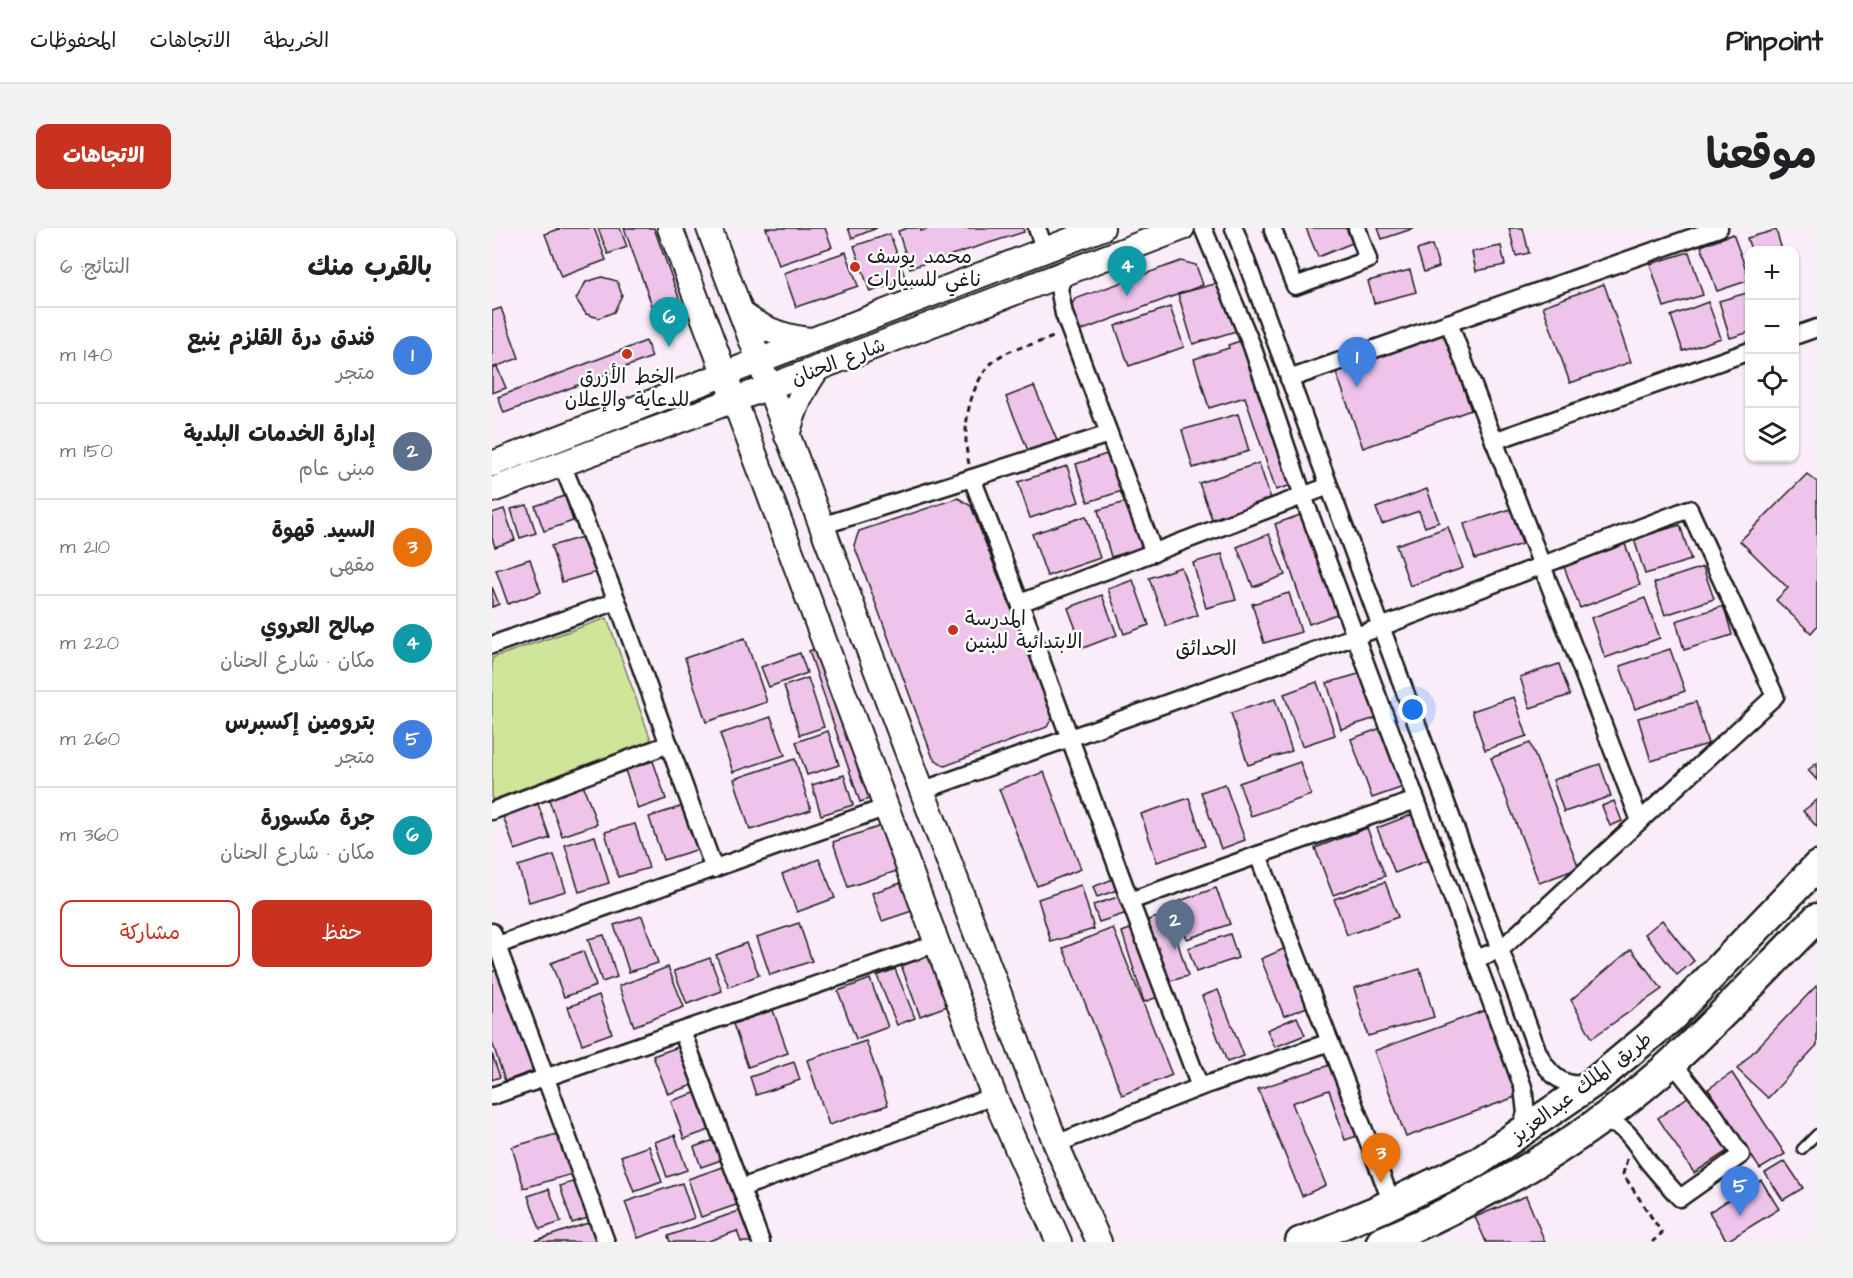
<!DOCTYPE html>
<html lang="ar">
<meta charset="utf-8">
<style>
body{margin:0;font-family:"Architects Daughter","Playpen Sans Arabic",sans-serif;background:#f2f2f2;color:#202124;direction:rtl}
.controls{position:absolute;right:18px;top:18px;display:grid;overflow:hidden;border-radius:12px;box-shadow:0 2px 4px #0004}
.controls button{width:54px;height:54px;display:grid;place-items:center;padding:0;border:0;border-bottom:2px solid #e0e0e0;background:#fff;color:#202124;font:30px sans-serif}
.you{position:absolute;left:921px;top:482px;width:21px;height:21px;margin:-15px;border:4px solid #fff;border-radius:50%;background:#1a73e8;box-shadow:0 0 0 9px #1a73e833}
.badge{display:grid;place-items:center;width:39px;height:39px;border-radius:50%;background:#c8321e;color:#fff;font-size:20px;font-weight:700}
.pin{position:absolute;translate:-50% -50px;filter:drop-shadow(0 2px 3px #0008)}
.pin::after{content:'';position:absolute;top:32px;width:21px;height:18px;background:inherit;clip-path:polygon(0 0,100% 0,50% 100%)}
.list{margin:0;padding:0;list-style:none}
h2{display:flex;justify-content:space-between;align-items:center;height:78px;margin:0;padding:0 24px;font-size:26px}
h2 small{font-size:20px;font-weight:400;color:#757577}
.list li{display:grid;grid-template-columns:39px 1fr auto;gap:18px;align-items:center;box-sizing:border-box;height:96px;padding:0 24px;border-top:2px solid #e0e0e0}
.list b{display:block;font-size:22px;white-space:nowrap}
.list p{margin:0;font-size:20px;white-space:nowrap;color:#757577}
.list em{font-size:20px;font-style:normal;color:#757577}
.actions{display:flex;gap:12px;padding:18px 24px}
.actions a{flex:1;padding:14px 0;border:2px solid #c8321e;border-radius:12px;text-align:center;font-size:21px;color:#c8321e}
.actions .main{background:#c8321e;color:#fff}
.icon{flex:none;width:33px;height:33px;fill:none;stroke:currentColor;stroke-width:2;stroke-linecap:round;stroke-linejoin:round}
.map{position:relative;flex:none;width:1325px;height:1014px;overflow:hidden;direction:ltr;border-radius:12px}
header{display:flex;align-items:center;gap:36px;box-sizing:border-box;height:84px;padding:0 30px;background:#fff;border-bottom:2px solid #e0e0e0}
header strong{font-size:28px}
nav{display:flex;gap:33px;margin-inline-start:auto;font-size:21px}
.intro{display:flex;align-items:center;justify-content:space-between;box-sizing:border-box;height:144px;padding:0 36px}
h1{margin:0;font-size:42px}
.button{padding:15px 27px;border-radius:12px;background:#c8321e;color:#fff;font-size:21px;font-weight:700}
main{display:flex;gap:36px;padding:0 36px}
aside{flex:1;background:#fff;border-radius:12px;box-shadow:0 2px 4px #0004}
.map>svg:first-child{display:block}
.green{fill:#cfe59a;stroke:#76805b;stroke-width:1.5}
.building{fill:#eec4eb;stroke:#1c1c1c;stroke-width:1.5}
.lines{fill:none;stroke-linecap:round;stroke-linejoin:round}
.service-casing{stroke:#1c1c1c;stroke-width:13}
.minor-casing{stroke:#1c1c1c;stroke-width:21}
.secondary-casing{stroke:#1c1c1c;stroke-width:28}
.trunk-casing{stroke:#1c1c1c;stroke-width:33}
.path{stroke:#1c1c1c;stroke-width:3;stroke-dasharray:6 4.5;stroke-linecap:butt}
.service{stroke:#fff;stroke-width:8}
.minor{stroke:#fff;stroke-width:16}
.secondary{stroke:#fff;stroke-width:24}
.trunk{stroke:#fff;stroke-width:28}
.poi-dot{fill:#c8321e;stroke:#fff;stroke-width:2}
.labels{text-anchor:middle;stroke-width:5;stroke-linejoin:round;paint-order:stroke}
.poi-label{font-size:20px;fill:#1c1c1c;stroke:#fff;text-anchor:start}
.street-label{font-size:20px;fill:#1c1c1c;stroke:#fff}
.neighbourhood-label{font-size:21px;fill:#1c1c1c;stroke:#fff}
</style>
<header>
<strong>Pinpoint</strong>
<nav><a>الخريطة</a><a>الاتجاهات</a><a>المحفوظات</a></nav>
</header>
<div class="intro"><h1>موقعنا</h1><a class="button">الاتجاهات</a></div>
<main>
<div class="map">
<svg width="1325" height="1014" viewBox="0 0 1325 1014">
<rect width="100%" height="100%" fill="#faedf9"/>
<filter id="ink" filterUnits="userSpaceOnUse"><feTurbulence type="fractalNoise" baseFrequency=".0167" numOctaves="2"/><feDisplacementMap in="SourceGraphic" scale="12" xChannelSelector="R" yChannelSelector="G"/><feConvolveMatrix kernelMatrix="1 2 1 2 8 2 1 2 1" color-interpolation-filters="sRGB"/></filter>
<g filter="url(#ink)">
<!-- green -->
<path class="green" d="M115,390l44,122 -159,60v-142z"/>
<!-- building -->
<g class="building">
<path d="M70,0h32l12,32 -45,17 -16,-43z"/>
<path d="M106,0h22l7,19 -19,7z"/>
<path d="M132,0h30l30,84 -26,10z"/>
<path d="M274,0h59l7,19 -53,18z"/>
<path d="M356,0h29l-25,10z"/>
<path d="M416,0h12l1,3 10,-3h92l1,4 -114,36 -12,-37z"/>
<path d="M814,0h40l6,15 -34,14z"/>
<path d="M886,0h37l-33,11z"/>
<path d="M1017,0h14l6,25 -13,3z"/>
<path d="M1284,2l6,20h-31l-4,-12z"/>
<path d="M398,6l16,46 -36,12 -16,-46z"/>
<path d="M1241,6l17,46 -33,11 -16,-45z"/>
<path d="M940,17l7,22 -15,5 -7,-22z"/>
<path d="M1009,18l4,19 -29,6 -4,-19z"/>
<path d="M354,24l12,34 -62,21 -12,-34z"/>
<path d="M1197,24l14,43 -39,12 -14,-43z"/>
<path d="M689,33l15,4 7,20 -123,46 -9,-25 4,-7z"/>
<path d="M918,42l6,22 -42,11 -6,-22z"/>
<path d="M110,49l15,4 5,14 -8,17 -15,6 -13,-4 -10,-15 10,-17z"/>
<path d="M730,54l14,49 -43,13 -15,-50z"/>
<path d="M1112,56l27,78 -61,21 -27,-77z"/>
<path d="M1258,64v40l-20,6 -11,-37z"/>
<path d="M1216,74l13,36 -38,13 -12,-35z"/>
<path d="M678,79l14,40 -55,19 -14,-40z"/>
<path d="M9,80l18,50 -27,10v-57z"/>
<path d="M953,106l26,76 -108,38 -27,-76z"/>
<path d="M754,111l49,145 -19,6 -31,-93 -36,11 -15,-49 35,-11 -1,-3z"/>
<path d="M154,113l6,16 -148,56 -6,-16z"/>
<path d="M5,139l9,21 -14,5v-24z"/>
<path d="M542,158l24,57 -29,10 -23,-56z"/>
<path d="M746,186l11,37 -56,17 -11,-38z"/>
<path d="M618,225l12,38 -34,11 -12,-38z"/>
<path d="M767,235l12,36 -59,20 -13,-36z"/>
<path d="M575,238l12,36 -49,16 -12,-36z"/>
<path d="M1315,246l10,8v144l-6,7 -35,-33 12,-12 -48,-47z"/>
<path d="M935,261l12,33 -14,5 -6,-16 -37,13 -6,-16z"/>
<path d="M73,268l8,25 -29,10 -9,-25z"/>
<path d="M466,270l13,8 82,210 -6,11 -102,39 -12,-8 -79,-213 5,-14z"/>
<path d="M637,273l13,47 -31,9 -13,-47z"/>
<path d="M35,277l9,28 -16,5 -9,-29z"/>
<path d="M12,281l11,31 -20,7 -3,-9v-25z"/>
<path d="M1019,281l11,35 -47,15 -11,-35z"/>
<path d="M811,286l34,100 -28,10 -34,-100z"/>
<path d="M594,288l14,42 -53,18 -15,-42z"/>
<path d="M1188,297l11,35 -46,14 -11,-35z"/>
<path d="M956,299l15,41 -53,18 -14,-41z"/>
<path d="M777,306l16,41 -32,12 -16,-40z"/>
<path d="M94,308l11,36 -35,10 -11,-36z"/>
<path d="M1133,316l15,41 -60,23 -16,-41z"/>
<path d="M730,326l14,46 -30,8 -13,-45z"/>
<path d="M38,331l11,33 -33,12 -12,-34z"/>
<path d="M689,339l17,48 -32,11 -17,-48z"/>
<path d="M1211,339l11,32 -49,16 -11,-32z"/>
<path d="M641,352l16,45 -25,9 -16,-45z"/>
<path d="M0,359l7,17 -7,3z"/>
<path d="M797,365l12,39 -37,11 -12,-39z"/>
<path d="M610,367l15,40 -34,13 -15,-40z"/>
<path d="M1153,370l15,40 -55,20 -14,-40z"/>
<path d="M1232,378l8,29 -48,15 -8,-29z"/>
<path d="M253,410l22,64 -61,20 -21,-64z"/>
<path d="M334,417l52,151 -18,6 -51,-151z"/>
<path d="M1178,421l15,42 -50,18 -15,-43z"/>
<path d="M308,425l7,20 -38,14 -8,-20z"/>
<path d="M1067,436l11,31 -40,13 -10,-31z"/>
<path d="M870,445l14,45 -35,11 -14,-46z"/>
<path d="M316,450l16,49 -24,8 -16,-49z"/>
<path d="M825,454l18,53 -33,11 -18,-52z"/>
<path d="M1022,469l13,39 -42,14 -13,-39z"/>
<path d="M783,471l17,52 -44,14 -17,-52z"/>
<path d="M1204,474l12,42 -57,17 -13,-43z"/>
<path d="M279,489l14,38 -52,17 -13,-38z"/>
<path d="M892,499l22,59 -34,12 -21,-59z"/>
<path d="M336,503l11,34 -32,10 -11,-33z"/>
<path d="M1038,515l49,125 -40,15 -48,-125z"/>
<path d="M303,531l16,51 -61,20 -16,-51z"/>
<path d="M161,533l13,38 -28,10 -13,-39z"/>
<path d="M808,534l11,33 -60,21 -12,-33z"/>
<path d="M1325,535v17l-9,-10z"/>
<path d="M1108,536l11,32 -47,16 -11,-32z"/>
<path d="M552,544l37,97 -44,17 -38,-97z"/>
<path d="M352,547l9,30 -32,10 -9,-30z"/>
<path d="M733,556l20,56 -24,9 -20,-57z"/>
<path d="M91,557l14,39 -35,12 -14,-39z"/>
<path d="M697,570l16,48 -48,16 -16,-48z"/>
<path d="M1325,572v27l-14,-16z"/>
<path d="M1122,573l8,20 -12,5 -8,-20z"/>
<path d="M46,576l12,34 -35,12 -12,-34z"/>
<path d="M194,577l13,44 -36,11 -14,-43z"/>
<path d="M924,585l18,45 -39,15 -18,-45z"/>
<path d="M143,596l14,44 -31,9 -13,-45z"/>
<path d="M395,596l16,45 -55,18 -15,-45z"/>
<path d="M875,600l18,48 -52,19 -18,-47z"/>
<path d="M103,608l14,47 -30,9 -14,-47z"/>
<path d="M62,627l12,36 -37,11 -11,-36z"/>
<path d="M327,631l16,39 -38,14 -15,-38z"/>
<path d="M621,651l4,11 -20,7 -4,-10z"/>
<path d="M893,654l13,35 -51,18 -13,-36z"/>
<path d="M409,655l11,28 -30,10 -10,-28z"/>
<path d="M589,657l13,44 -43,13 -13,-43z"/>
<path d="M724,660l14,36 -43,15 -13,-36z"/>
<path d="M629,668l6,17 -28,9 -6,-17z"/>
<path d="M677,686l19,62 -21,6 -19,-62z"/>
<path d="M150,688l16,47 -29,9 -15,-47z"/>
<path d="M1170,692l32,41 -17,14 -32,-41z"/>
<path d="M307,695l13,38 -42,14 -13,-38z"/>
<path d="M643,699l23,70 -14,5 -22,-70z"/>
<path d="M621,700l59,147 -50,20 -59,-147z"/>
<path d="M738,706l8,24 -42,14 -8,-24z"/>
<path d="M112,707l13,42 -15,5 -14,-43z"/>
<path d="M254,715l13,32 -30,12 -13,-32z"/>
<path d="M796,719l24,58 -28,11 -23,-57z"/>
<path d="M1139,721l31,40 -70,49 -21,-38z"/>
<path d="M91,723l13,35 -32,11 -13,-34z"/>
<path d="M437,728l18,50 -27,10 -19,-51z"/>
<path d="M218,730l12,33 -35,13 -13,-33z"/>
<path d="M176,739l16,40 -50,19 -15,-40z"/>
<path d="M6,741l35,102 -28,10 -13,-39v-70z"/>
<path d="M403,741l20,49 -18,7 -20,-49z"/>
<path d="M928,741l14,48 -66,19 -14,-48z"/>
<path d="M378,751l18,48 -32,12 -18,-48z"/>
<path d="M1325,757v60l-49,53 -31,-29z"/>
<path d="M726,762l26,66 -17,6 -25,-66z"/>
<path d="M107,767l13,38 -30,11 -14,-37z"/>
<path d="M281,782l15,43 -40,14 -15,-43z"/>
<path d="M994,782l32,86 -112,41 -32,-86z"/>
<path d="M805,789l8,18 -30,12 -8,-17z"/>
<path d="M374,813l22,64 -59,20 -22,-65z"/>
<path d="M189,818l15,38 -28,10 -15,-38z"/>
<path d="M0,826l8,23 -8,3z"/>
<path d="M302,834l6,18 -44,15 -6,-18z"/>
<path d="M844,835l24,72 -15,5 -16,-50 -37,13 34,82 -24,11 -44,-107z"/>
<path d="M1240,845l53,81 -25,15 -52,-80z"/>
<path d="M206,864l14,37 -28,10 -13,-38z"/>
<path d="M1200,866l37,56 -35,23 -36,-55z"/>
<path d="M68,905l12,41 -48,14 -12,-41z"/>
<path d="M183,907l12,35 -20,7 -12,-35z"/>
<path d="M225,911l7,20 -23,8 -7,-20z"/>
<path d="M157,918l13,36 -28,10 -13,-36z"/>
<path d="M1293,933l18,27 -20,12 -18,-27z"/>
<path d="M234,938l13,38 -38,13 -13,-38z"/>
<path d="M87,952l12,37 -19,6 -12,-37z"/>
<path d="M1269,952l18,29 -52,32 -18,-29z"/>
<path d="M190,955l12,35 -56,20 -13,-36z"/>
<path d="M57,961l12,33 -21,7 -12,-33z"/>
<path d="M1034,968l19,46h-59l-11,-25z"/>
<path d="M250,982l16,32h-17l-4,-11 -31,11h-36l-2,-6z"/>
<path d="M102,993l7,21h-70z"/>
</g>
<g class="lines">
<!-- service casing -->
<g class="service-casing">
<path id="service" d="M1310,921l15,-15"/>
</g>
<!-- minor casing -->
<g class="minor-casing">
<g id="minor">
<path d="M545,0l8,22"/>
<path d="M711,0l49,118 51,150 220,591 3,26 -6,18"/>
<path d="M742,0l303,822c10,22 23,38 50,34"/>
<path d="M781,2l22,56 73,-26 -11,-32"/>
<path d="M573,45l-6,15 5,26 90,239"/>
<path d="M957,95l191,498"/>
<path d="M1302,108l23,-8"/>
<path d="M797,151l430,-151"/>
<path d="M1002,213l256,-90"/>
<path d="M70,236l55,137 97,268"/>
<path d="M480,250l137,-44"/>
<path d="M329,298l151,-48 48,125 309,-117"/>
<path d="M528,375l110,298"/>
<path d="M0,417l125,-44"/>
<path d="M429,563l460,-164 308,-118 86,187 -275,254 -25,9"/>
<path d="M0,583l177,-67"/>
<path d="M0,704l114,310"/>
<path d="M0,719l395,-140"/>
<path d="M190,803l79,211"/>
<path d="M708,859l-70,-186 128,-46"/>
<path d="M0,868l446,-153"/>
<path d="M1106,896c28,-6 38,23 53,41 9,11 19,22 29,33l61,-43 -26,-39 -35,-44v-17"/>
<path d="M564,916l144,-57 130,-45"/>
<path d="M249,960l253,-92"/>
<path d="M900,975l-134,-348 158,-55"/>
</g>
</g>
<!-- secondary casing -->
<g class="secondary-casing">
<g id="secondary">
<path d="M178,0l324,868 65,146"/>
<path d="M217,0l347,916 43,98"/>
<path d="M250,86c20,15 44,24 69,26"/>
<path d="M295,208c6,-25 16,-48 31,-68"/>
<path d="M0,236l610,-236"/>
<path d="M0,262l277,-103 413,-159"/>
</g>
</g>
<!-- trunk casing -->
<g class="trunk-casing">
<g id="trunk">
<path d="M808,1014l80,-33 96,-46 118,-81 77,-64 146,-152"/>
<path d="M889,1014c109,-46 213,-107 300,-188 47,-44 91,-91 136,-136"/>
</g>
</g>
<!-- path -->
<g class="path">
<path d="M477,236c-8,-34 -1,-80 26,-104 15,-13 42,-15 60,-24"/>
<path d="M1135,931l-4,15 39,59 -10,9"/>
</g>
<!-- service -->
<use href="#service" class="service"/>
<!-- minor -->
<use href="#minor" class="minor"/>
<!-- secondary -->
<use href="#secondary" class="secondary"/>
<!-- trunk -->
<use href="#trunk" class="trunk"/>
</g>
</g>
<!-- markers -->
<g class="poi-dot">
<circle cx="363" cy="39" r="6"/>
<circle cx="135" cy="126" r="6"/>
<circle cx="461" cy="402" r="6"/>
</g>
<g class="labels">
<!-- poi labels -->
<g class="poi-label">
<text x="375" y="35">محمد يوسف<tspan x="375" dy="23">ناغي للسيارات</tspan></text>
<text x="135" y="155" text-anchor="middle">الخط الأزرق<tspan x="135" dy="23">للدعاية والإعلان</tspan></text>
<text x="473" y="397">المدرسة<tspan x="473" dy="23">الابتدائية للبنين</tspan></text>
</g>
<!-- street labels -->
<g class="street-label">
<text transform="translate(346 133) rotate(-21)" y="7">شارع الحنان</text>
<text transform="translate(1089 859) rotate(-37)" y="7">طريق الملك عبدالعزيز</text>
</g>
<!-- neighbourhood labels -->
<g class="neighbourhood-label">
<text x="714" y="427">الحدائق</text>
</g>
</g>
</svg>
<div class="controls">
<button>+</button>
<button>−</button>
<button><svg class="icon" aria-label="locate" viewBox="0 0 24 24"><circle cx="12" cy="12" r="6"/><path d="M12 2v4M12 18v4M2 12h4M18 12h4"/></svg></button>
<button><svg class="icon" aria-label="layers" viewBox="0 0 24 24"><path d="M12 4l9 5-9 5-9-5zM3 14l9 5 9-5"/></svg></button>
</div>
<div class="you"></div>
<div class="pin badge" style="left:865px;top:159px;background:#3f7fe0">1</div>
<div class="pin badge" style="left:683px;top:722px;background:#5c6f8a">2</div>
<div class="pin badge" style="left:889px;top:955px;background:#e8710a">3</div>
<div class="pin badge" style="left:635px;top:68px;background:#0f9aa8">4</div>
<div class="pin badge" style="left:1248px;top:988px;background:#3f7fe0">5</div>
<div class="pin badge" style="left:177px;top:119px;background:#0f9aa8">6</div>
</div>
<aside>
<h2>بالقرب منك<small>النتائج: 6</small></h2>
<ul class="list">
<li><span class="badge" style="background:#3f7fe0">1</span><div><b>فندق درة القلزم ينبع</b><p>متجر</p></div><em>140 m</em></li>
<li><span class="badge" style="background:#5c6f8a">2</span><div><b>إدارة الخدمات البلدية</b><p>مبنى عام</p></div><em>150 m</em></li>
<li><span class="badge" style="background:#e8710a">3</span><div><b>السيد. قهوة</b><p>مقهى</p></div><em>210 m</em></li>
<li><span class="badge" style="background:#0f9aa8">4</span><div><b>صالح العروي</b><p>مكان · شارع الحنان</p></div><em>220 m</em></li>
<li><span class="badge" style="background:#3f7fe0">5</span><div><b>بترومين إكسبرس</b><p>متجر</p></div><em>260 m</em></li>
<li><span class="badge" style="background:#0f9aa8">6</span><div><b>جرة مكسورة</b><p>مكان · شارع الحنان</p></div><em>360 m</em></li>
</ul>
<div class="actions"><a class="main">حفظ</a><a>مشاركة</a></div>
</aside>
</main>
